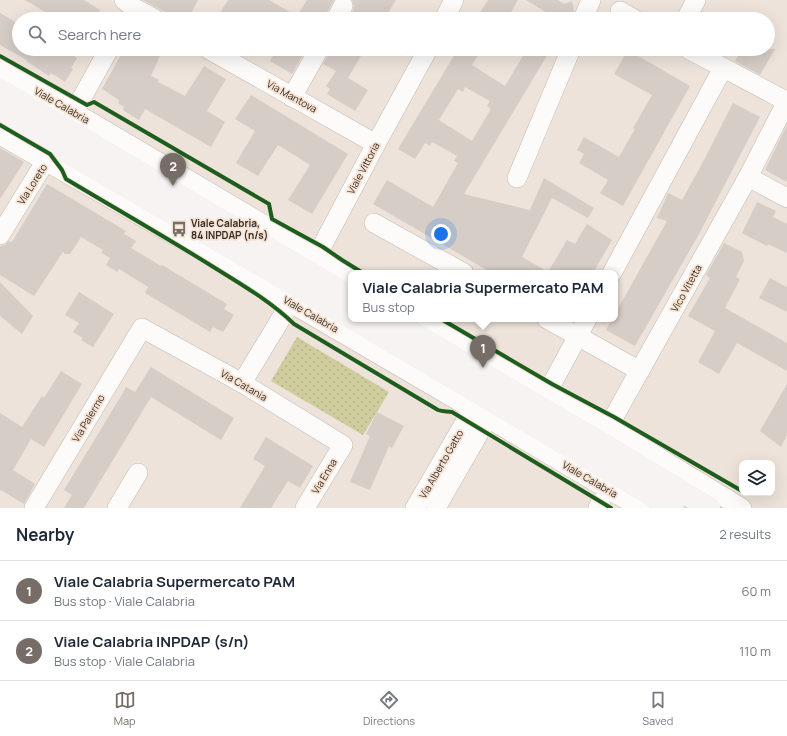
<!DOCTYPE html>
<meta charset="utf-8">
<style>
body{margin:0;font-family:Manrope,sans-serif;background:#f2f2f3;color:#1f2937}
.controls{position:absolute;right:12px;bottom:12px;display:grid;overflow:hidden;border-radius:8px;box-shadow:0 4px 16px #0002}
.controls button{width:36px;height:36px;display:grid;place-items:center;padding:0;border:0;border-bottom:1px solid #e0e1e3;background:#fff;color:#1f2937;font:20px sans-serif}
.you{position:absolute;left:441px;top:234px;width:14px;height:14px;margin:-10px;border:3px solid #fff;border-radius:50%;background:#1a73e8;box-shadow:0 0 0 6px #1a73e833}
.badge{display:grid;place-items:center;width:26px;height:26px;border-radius:50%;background:#756d66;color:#fff;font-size:13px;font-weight:700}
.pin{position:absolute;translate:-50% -33px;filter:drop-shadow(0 1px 2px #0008)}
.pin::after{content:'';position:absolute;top:21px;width:14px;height:12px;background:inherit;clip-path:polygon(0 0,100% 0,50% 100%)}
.popup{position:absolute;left:348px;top:270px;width:270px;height:52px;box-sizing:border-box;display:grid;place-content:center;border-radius:8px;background:#fff;filter:drop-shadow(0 1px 3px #0005);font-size:13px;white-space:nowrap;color:#747a83}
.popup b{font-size:15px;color:#1f2937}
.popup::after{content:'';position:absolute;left:50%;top:100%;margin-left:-8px;border:8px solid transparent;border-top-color:#fff}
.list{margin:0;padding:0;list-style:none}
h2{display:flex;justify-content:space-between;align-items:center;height:52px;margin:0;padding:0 16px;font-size:17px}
h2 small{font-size:13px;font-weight:400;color:#747a83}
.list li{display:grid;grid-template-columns:26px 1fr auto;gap:12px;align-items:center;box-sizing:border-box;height:60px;padding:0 16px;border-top:1px solid #e0e1e3}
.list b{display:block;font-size:15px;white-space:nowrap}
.list p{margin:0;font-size:13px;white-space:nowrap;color:#747a83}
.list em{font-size:13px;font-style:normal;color:#747a83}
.icon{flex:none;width:22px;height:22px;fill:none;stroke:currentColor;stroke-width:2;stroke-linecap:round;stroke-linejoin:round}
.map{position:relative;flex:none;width:787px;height:508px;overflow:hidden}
.search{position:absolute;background:#fff;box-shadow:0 4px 16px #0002;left:12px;right:12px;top:12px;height:44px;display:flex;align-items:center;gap:10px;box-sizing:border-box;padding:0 14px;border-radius:22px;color:#747a83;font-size:15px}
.sheet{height:172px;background:#fff}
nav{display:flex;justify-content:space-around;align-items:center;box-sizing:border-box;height:56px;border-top:1px solid #e0e1e3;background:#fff;font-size:11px;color:#747a83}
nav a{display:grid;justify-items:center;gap:2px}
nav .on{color:#756d66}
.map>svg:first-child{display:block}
.grass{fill:url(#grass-dots)}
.building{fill:#d5cdc6;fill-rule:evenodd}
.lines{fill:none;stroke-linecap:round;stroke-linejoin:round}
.minor-casing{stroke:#c1b9b2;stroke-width:20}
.major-casing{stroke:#c7bcba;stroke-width:23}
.minor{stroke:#fcfbf9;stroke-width:19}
.major{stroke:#f7f3f3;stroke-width:22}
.cycleway-casing{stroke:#f5e2d2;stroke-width:6}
.cycleway{stroke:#1b5e20;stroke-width:4}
.labels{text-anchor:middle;stroke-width:3.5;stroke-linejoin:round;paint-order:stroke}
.street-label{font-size:10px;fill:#352e28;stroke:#f5e2d2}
.poi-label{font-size:10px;font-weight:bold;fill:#352e28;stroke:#f5e2d2;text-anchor:start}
</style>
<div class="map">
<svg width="787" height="508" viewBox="0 0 787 508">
<defs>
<pattern id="grass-dots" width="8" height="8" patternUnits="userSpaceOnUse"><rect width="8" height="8" fill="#cfcd9d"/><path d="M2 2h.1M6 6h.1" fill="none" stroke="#b2b087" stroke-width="1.8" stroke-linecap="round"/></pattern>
</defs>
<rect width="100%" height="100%" fill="#ede3da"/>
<!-- grass -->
<path class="grass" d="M297,337l92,55 -26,43 -92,-54z"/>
<!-- building -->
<g class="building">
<path d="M25,0h59l16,10 -5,9h-38z"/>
<path d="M143,0h55l-10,19h-10z"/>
<path d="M228,0h41l28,16 10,-16h27l-8,14 -1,5h-109z"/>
<path d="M352,0h44l-12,19h-36l5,-8 1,-5z"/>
<path d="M488,0h30l-11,19h-31z"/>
<path d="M526,0h32l6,4 8,-3 2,10 -5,8h-23l3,-5z"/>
<path d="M0,13l19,11v25h59l-4,7 3,2 -6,10 2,1 -8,13 -14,-9 -2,3 -23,-15 1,-1 -27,-15z"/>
<path d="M124,49h39l-12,27 8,4 -1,2 27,14 19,-30 22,13 -19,32 18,11 -14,25 -66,-38 -6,11 -16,-10 1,-3 -6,-4 1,-3 -17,-11z"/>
<path d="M277,49h29l-14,25 -22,-13z"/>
<path d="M330,49h35l-17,29 20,12 -13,21 -28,-17 3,-5 -4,-3 10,-15 -13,-7 6,-10z"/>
<path d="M458,49h24l-10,16 33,21 22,-37h24l-87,145 66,16 14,-32 50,30 -6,10 -36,-20 -30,59 26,15 19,-32 8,4 12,-20 25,16 -19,33h-101l-119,-69 14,-24 46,27 25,-44 -4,-2 3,-5 -25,-14 -2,4 -5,-3 -10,16 -17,-10zM465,87l25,14 -3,5 4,3 -19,32 -33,-21 19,-31 5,3z"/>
<path d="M742,49h33l-15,26 -25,-14z"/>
<path d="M628,50l62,36 -67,120 -23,-13 8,-13 -29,-17 5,-9 -7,-4 7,-13 35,20 16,-28 -2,-1 19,-33 -38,-21z"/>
<path d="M251,95l97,59 -36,60 -24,-14 22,-35 -32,-20 -20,31 -22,-13 19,-32 -20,-12z"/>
<path d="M733,103l27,14 -61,117 -64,112 -29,-16 6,-11h3v-5l52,-93 -10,-3 11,-25 14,7 21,-38z"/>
<path d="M787,125v57l-22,-12z"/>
<path d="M0,148l24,14 -24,37z"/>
<path d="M47,184l79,47 -2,3 12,7 -5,7 30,18 1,-1 65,39 -3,5 10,6 -11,17 -10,-5 -3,5 -65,-39 3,-6 -29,-18 -2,3 -11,-7 4,-7 -9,-5 2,-3 -22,-13 -11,17h-5l-2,-2 -29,44 -34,-21v-29l5,-1 4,-4 3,1z"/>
<path d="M757,202l19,9 -3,6 14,7v29l-19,-9 -1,2 -25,-13z"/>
<path d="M724,243l18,9 2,9 -8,16 4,2 -15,29 62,35v28l-50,-28 -18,31 -21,-12 17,-31 -27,-15 22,-38 -4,-3z"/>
<path d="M770,278l17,9v25l-28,-14z"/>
<path d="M0,282l33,34 -11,18 -22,-18z"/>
<path d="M79,292l35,22 -21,33 -12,-7 2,-2 -10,-6 6,-9 -14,-8z"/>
<path d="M151,367l83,51 -13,22 -70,-43 -67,111h-20l8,-13 -8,-5 57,-94 5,-9 9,5z"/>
<path d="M61,371l21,13 -38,63 -13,-8 -18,31 22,14 -11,20 -23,-14 -1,1v-78l22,14 20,-31 2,2z"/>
<path d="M787,384v51l-6,12 -21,-16z"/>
<path d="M377,412l27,14 -12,22 -3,-2 -19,44 -20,-8 20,-46 -4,-2z"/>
<path d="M266,437l47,29 -13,22 -12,-7 -17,27h-31l25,-42 -12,-7z"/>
</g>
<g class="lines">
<!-- minor casing -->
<g class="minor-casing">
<g id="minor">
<path d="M124,0l9,7 22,12"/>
<path d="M620,11l14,8"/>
<path d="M336,19l7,-13"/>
<path d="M444,19l10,-19"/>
<path d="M583,19l8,-19"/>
<path d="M686,19l10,-19"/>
<path d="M208,49l168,95"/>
<path d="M688,49l98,52"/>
<path d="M0,69l74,43 277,164"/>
<path d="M292,97l27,-48"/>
<path d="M68,123l41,-74"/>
<path d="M0,135c149,85 297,171 445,258 66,38 130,78 196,115"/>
<path d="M748,177l39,21"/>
<path d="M517,178l54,-129"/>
<path d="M374,223l90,50"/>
<path d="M0,235l52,-84"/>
<path d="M311,267l65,-123 52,-95"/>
<path d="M612,273l111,-205"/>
<path d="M424,319l173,101 145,88"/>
<path d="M547,319l93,52"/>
<path d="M242,383l55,-91"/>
<path d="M548,391l39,-72"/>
<path d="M592,456l156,-279 39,-76"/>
<path d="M34,508l108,-180 100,55 101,62 -38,63"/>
<path d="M117,508l21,-35"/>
<path d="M415,508l64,-110"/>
<path d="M436,508l58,-101"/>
<path d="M598,508l3,-6"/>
</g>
</g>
<!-- major casing -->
<g class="major-casing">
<g id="major">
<path d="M0,90l65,38 286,169"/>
<path d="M0,113l351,205"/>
<path d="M353,319l320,189"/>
<path d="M389,319l211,123 109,66"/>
</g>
</g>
<!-- minor -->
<use href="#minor" class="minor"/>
<!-- major -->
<use href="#major" class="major"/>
<!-- cycleway casing -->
<g class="cycleway-casing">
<g id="cycleway">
<path d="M0,56l87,49 7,-3 175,102 3,15 51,28 19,13 21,13"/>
<path d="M0,125l50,29 12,16 4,9c47,28 94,55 141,84 30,19 61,36 87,61l144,86c5,2 9,1 14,2l159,96"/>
<path d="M441,319l111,65 62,33 128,74"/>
</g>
</g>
<!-- cycleway -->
<use href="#cycleway" class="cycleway"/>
</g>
<!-- icons -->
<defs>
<g id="bus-bare" transform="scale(1.2)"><path d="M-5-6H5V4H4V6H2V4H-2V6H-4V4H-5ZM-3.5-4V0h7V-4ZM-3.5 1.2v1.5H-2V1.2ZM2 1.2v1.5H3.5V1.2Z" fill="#756d66" stroke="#f5e2d2" stroke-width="2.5" paint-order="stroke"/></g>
</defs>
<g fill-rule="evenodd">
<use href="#bus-bare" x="179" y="229"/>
</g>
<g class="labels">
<!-- street labels -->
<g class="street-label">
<text transform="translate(292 96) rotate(29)" y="4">Via Mantova</text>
<text transform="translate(62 105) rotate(30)" y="4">Viale Calabria</text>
<text transform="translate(363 168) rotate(-62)" y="4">Viale Vittoria</text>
<text transform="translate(32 184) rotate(-58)" y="4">Via Loreto</text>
<text transform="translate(686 288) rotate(-61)" y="4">Vico Vitetta</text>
<text transform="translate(311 314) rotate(30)" y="4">Viale Calabria</text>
<text transform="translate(244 385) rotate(30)" y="4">Via Catania</text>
<text transform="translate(88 418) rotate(-59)" y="4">Via Palermo</text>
<text transform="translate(441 464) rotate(-60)" y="4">Via Alberto Gatto</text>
<text transform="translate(324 476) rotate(-59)" y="4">Via Enna</text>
<text transform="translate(590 479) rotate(30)" y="4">Viale Calabria</text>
</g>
<!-- poi labels -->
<g class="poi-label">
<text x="191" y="227">Viale Calabria,<tspan x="191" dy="12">84 INPDAP (n/s)</tspan></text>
</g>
</g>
</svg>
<div class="controls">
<button><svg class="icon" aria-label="layers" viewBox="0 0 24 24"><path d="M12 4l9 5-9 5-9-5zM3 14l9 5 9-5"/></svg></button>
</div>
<div class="you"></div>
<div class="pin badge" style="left:483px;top:368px">1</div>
<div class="popup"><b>Viale Calabria Supermercato PAM</b>Bus stop</div>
<div class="pin badge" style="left:173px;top:186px">2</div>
<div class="search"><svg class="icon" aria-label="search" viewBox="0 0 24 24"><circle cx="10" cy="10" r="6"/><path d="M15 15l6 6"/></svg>Search here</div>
</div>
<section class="sheet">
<h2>Nearby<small>2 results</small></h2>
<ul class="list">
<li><span class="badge">1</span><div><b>Viale Calabria Supermercato PAM</b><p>Bus stop · Viale Calabria</p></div><em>60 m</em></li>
<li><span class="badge">2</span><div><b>Viale Calabria INPDAP (s/n)</b><p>Bus stop · Viale Calabria</p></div><em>110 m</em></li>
</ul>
</section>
<nav>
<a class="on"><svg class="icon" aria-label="map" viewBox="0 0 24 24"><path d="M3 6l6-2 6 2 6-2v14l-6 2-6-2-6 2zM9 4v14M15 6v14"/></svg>Map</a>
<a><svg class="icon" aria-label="directions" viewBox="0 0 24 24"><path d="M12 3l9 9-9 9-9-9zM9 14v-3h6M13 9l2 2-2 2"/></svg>Directions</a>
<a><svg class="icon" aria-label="saved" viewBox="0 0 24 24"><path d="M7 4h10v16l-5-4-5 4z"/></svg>Saved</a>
</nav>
